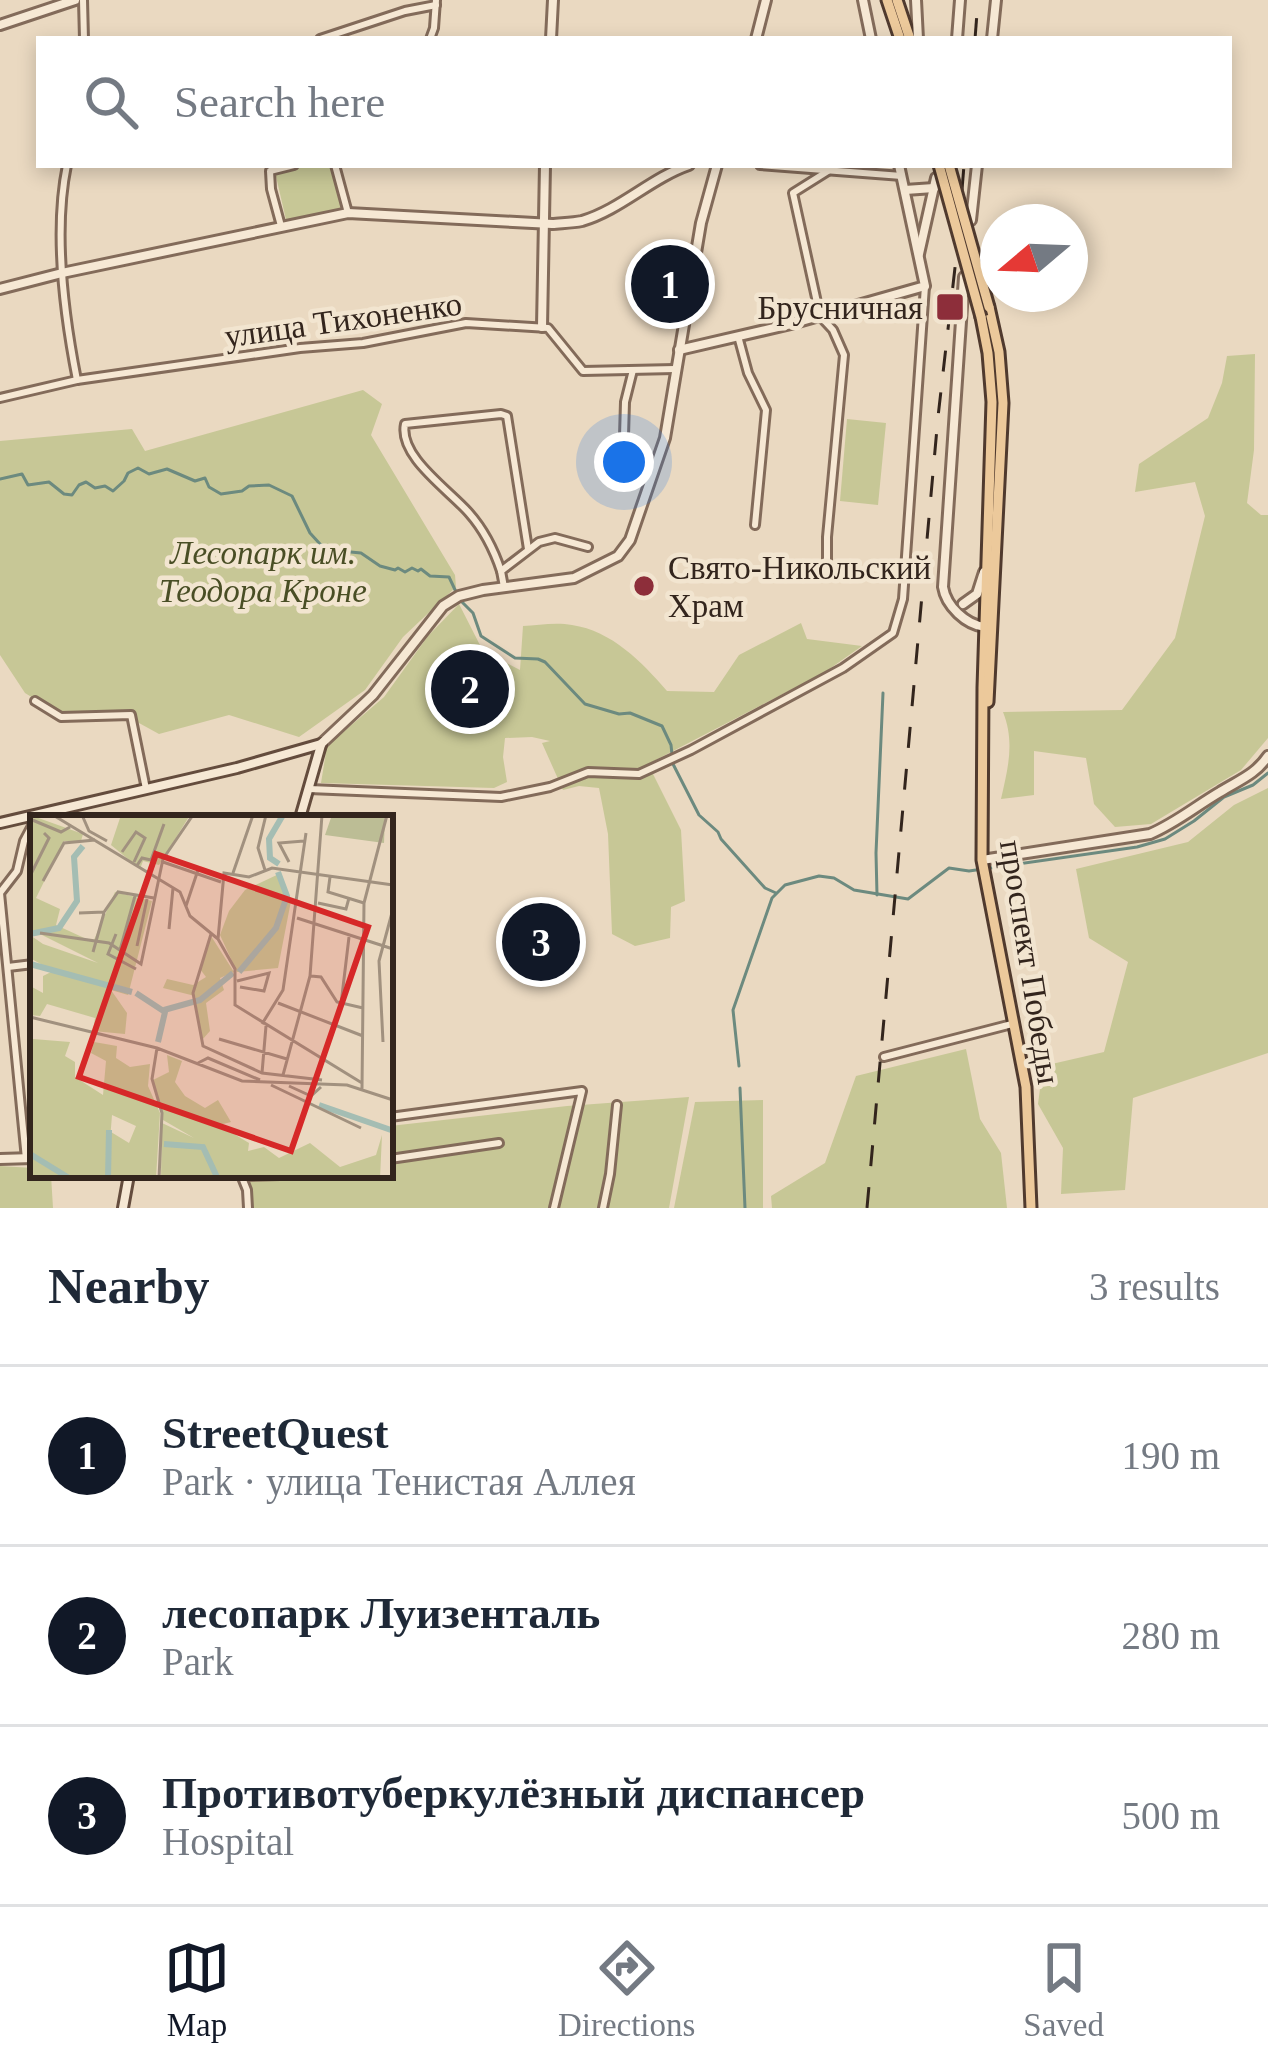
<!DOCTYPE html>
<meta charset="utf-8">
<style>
body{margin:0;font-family:Georgia,serif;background:#f6f6f7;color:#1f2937}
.compass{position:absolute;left:980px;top:204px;width:108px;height:108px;border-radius:50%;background:#fff;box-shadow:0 6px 18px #0003;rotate:251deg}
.you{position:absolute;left:624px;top:462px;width:42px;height:42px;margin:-30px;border:9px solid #fff;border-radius:50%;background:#1a73e8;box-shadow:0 0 0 18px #1a73e833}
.badge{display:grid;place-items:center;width:78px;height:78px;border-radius:50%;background:#111827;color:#fff;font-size:39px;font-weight:700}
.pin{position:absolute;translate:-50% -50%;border:6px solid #fff;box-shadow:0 3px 12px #0006}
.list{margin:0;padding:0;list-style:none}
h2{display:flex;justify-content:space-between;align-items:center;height:156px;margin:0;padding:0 48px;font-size:51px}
h2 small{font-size:39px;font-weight:400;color:#747a83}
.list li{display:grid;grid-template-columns:78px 1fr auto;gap:36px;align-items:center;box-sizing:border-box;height:180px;padding:0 48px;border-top:3px solid #e0e1e3}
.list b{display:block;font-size:45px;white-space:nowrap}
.list p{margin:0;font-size:39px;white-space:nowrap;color:#747a83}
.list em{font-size:39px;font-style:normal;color:#747a83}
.icon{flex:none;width:66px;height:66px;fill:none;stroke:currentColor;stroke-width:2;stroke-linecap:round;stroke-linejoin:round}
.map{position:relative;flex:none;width:1268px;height:1208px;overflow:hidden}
.search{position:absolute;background:#fff;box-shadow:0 6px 18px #0003;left:36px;right:36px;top:36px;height:132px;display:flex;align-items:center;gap:30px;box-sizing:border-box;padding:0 42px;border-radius:0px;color:#747a83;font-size:45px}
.sheet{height:696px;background:#fff}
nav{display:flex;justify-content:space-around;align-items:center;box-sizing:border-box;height:168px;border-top:3px solid #e0e1e3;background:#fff;font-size:33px;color:#747a83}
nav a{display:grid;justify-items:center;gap:6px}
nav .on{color:#111827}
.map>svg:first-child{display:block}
.green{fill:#c7c796}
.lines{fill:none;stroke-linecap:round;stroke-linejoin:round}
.stream{stroke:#6c8a7f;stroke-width:3}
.minor-casing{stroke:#836b5a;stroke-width:12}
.tertiary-casing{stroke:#836b5a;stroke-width:14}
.secondary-casing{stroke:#644c3d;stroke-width:14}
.primary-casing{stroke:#503a2e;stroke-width:15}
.minor{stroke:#f6e8d4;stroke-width:6}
.tertiary{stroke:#f6e8d4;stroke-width:8}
.secondary{stroke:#f6e8d4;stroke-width:8}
.primary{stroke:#ecc99b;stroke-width:9}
.rail{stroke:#33251d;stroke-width:3;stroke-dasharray:21 21;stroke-linecap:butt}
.primary-bridge-casing{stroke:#503a2e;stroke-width:15;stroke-linecap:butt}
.primary-bridge{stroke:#ecc99b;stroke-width:9}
.poi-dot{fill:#8d2e3a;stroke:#f2e5d0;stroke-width:4.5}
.labels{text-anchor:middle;stroke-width:9;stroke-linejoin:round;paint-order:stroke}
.poi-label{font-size:33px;fill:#33251d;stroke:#f2e5d0;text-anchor:end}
.street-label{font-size:33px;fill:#33251d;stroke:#f2e5d0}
.park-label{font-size:33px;font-style:italic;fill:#494e25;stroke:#f2e5d0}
.inset-river{fill:none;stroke:#a4bdb3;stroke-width:6}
.inset-road{fill:none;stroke:#a1917f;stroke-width:3}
.view{fill:#d62828;fill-opacity:0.15;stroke:#d62828;stroke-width:6}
.inset-edge{fill:none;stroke:#33251d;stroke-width:6}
</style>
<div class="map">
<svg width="1268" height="1208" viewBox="0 0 1268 1208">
<rect width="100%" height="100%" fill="#ead9c1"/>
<!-- green -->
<g class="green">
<path d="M302,165h29l12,45 -56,14 -12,-52z"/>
<path d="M1255,354l-1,96 -7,53 14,12h7v223l-27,32 -90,54 -36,3 -21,-23 -8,-46 -52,-7v44l-33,4c7,-31 14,-57 2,-87l119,-2 53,-72 30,-122 -10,-34 -60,10 4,-28 69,-46 14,-35 5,-27z"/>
<path d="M363,390l19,14 -11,31 84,140 1,12 -53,50 -38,53 -66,47 -70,-22 -70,19 -40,-22 -55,5 -39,-24 -25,-38v-214l132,-12 13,22z"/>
<path d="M847,419l39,4 -8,82 -38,-4z"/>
<path d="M459,604l24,47 37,19 3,-44c15,-1 34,-4 49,-1 40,6 70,37 95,66l47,1 25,-37 62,-32 6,16 55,7 -37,26 -177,92 33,66 4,71 -14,6 -1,31 -35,8 -23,-12 -4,-100 -9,-46 -20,-2 -16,4 -21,-47 8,-2 -18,-4 -27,1 -2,19 4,25 -13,6 -173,-5 6,-37 57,-49 44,-61z"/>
<path d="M1268,788v265l-135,45 -8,92 -64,4 2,-46 -25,-44 5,-38 61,-14 24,-90 -39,-24 -13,-69 112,-27 46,-37z"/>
<path d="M966,1049l14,70 21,34 6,55h-235l-1,-12 54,-33 31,-87z"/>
<path d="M689,1097l-20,111h-418l-2,-33h141v-49l177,-20z"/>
<path d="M763,1100v108h-89l21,-106z"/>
<path d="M0,1166l33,2v7h18l2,33h-53z"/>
</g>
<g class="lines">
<!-- stream -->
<g class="stream">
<path d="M0,479l22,-5 6,11 21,-3 15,12 8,1 7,-10 7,-3 9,6 10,-2 8,5 11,-10 4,-8 10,-5 11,6 18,-5 28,12 10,-3 4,9 12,7 21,-3 7,-5 20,-1 23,11 18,37 10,11 10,6 31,3 19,13 15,4 3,-2 7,4 7,-4 6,3 3,-2 9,7 19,1 8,17"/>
<path d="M461,601l12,12 8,23 34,22 23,1 7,3 40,42 34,10 11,-1 32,13 9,19 2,19 26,51 19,17 3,7 44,49 11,5"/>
<path d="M877,895l-1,-42 7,-160"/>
<path d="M739,1066l-6,-56 39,-112 13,-13 34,-9 15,2 20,12 54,9 41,-31 20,3 168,-24 28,-8 29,-18 30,-24 29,-12 15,-12"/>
<path d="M740,1088l5,120"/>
</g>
<!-- minor casing -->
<g class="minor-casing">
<g id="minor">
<path d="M83,0l1,39"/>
<path d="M320,39l85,-28 31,-6"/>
<path d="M430,39l4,-11 2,-28"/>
<path d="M67,165c-14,67 -3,149 10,215"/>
<path d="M335,165l13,48"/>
<path d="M760,165l142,11"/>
<path d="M281,226l-10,-37 -1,-18 24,-6"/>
<path d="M738,336l10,37 18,37 -11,115"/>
<path d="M0,398l77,-18 223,-32 63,-5 103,-20 82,5 35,43 92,-2"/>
<path d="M624,436l1,-34 8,-32"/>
<path d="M827,564v-27l17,-182 -11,-25 -13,-14 -27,-123 35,-22"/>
<path d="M501,571c-7,-21 -17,-41 -32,-58 -20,-23 -71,-57 -64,-89l96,-10 6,2 21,133"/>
<path d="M504,587l-3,-16 38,-29 16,-4 33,9"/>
<path d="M35,701l26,16 70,-2 15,74"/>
<path d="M309,789l192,8 49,-10 38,-15 51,2 52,-24 152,-82 50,-35 10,-34 22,-313"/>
<path d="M8,967l25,-3"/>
<path d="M884,1057l128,-33"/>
<path d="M390,1117l192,-26 -28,117"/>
<path d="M26,1159l-26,-266 17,-22 7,-30 9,-17"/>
<path d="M390,1159l109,-16"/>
<path d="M241,1175l6,15 1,18"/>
<path d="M242,1176l38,-1"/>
<path d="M603,1208l7,-34 7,-69"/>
</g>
</g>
<!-- tertiary casing -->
<g class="tertiary-casing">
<g id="tertiary">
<path d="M863,0l8,39"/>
<path d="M916,0l2,39"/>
<path d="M0,25l75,-25"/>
<path d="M551,39l2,-39"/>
<path d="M756,39l10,-39"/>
<path d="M957,39l3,-39"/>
<path d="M992,39l4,-39"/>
<path d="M905,190l29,-2"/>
<path d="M971,220l6,-55"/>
<path d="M919,254l17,-76"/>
<path d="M964,277l-21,310c3,19 23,38 42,40"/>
<path d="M0,289l62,-16 286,-60 204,11c9,-1 20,-1 30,-3 38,-11 69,-43 107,-56"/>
<path d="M542,327l3,-162"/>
<path d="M679,350l112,-26 134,-38 -26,-121"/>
<path d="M963,604l14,-10 7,-22"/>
<path d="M321,744l52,-49 70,-89 16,-10 24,-6 91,-12 44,-22 12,-16 35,-102 36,-215 16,-58"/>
<path d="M982,860l168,-26c26,-11 46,-28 70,-42 19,-12 35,-17 48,-36"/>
<path d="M0,1159l33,-1"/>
</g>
</g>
<!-- secondary casing -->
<g class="secondary-casing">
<g id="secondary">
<path d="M300,818l21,-73"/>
<path d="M0,823l237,-55 84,-24"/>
<path d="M123,1208l6,-33"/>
</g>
</g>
<!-- primary casing -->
<g class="primary-casing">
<g id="primary">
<path d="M887,0l13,39"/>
<path d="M897,0l13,39"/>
<path d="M981,317l7,36 4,49 -9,286 -1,172 44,227 5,121"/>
<path d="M988,702l15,-299 -4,-51 -10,-45"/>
</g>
</g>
<!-- minor -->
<use href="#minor" class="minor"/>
<!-- tertiary -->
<use href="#tertiary" class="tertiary"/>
<!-- secondary -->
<use href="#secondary" class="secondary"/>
<!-- primary -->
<use href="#primary" class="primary"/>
<!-- rail -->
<g class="rail">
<path d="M975,39l3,-39"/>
<path d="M962,190l2,-25"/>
<path d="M867,1208l71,-791 19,-167"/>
</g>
<!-- primary-bridge casing -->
<g class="primary-bridge-casing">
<g id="primary-bridge">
<path d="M939,165l42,152"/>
<path d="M949,165l40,142"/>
</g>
</g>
<!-- primary-bridge -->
<use href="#primary-bridge" class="primary-bridge"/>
</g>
<!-- markers -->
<g class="poi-dot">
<rect x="935" y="292" width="30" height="30" rx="6"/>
<circle cx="644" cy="586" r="12"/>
</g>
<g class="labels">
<!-- poi labels -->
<g class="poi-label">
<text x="923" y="319">Брусничная</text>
<text x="668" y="579" text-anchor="start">Свято-Никольский<tspan x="668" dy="38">Храм</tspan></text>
</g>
<!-- street labels -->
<g class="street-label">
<text transform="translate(343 319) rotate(-8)" y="12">улица Тихоненко</text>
<text transform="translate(1031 962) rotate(81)" y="12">проспект Победы</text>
</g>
<!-- park labels -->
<g class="park-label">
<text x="263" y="564">Лесопарк им.<tspan x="263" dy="38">Теодора Кроне</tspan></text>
</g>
</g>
<!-- overview -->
<g transform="translate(30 815)">
<rect width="363" height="363" fill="#ead9c1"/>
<path d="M0,0l53,19 -2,7h-17l-28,57 24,11 -4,16 37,17 22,-50 37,9 -24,94 -17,-5 16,23 -2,21 -32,-3 2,-13 -48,-14 -7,12 -10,-1 2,-28 11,6v-17l10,-5 -23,-13v-23l13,9 55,19 -68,-34zM91,0h69l-31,50 -16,-4 -3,8 -29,-24zM251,58l10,28 -13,67 -41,4 -17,-37 9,-24 16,-21zM181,121l23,36 -14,6 4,12 -18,13 4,28 -8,9 -7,-44 -32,-8 4,-9 26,6 13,-8 -6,-8zM3,224l37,3 -5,14 10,6v15l28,18 3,-34 -15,-8 3,-11 23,4 -1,12 14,9 20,-3 -2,22 12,27 -4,65h-47l2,-46 18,11 7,-17 -24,-11 -5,63h-77zM137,240l15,6 -7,21 10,14 20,12 13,-8 13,22 -12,3 30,18 -1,8 16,-4 15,11 31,-15 30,24 36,-12 6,-20 -2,43h-219l1,-55 32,15 -31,-18 -10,-40 16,-8z" fill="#c7c796"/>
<path d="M302,0h53l-1,28 -59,-8z" fill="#bcbd95"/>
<path class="inset-river" d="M249,49l-9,-6 -1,-19 14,-24M0,119l29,-6 18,-27 -3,-44 9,-11M0,149l102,28M209,157l37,-44 11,-32 -9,-24M106,178l29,19 -7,30M134,195l36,-10 33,-27M289,290l72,25M134,329l39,3 14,30M0,339l39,24M78,363l1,-48"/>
<path class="inset-road" d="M23,0l127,77 10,24 28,23M52,0l7,16 18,10M0,4l31,13 9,-5M92,37l14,-20 9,6 -11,24M133,47l58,20M259,47l-10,-19 25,-2M106,52l6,-9 9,2 13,-36M235,55l-7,-22 8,-33M203,58l20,-58M0,61l19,-38 -5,-5M300,62l-2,15 36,11M13,66l21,-38 31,-3M288,88l28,6 3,-11M156,91l12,-36M49,98l25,-1 14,-20 36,6M267,103l96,31M139,114l4,-41M10,118l69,10 32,21 22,-105 30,-44M86,119l-8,20 28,15M181,119l-18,59 10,53 59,27 60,7M188,124l17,30v36l127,78M188,124l6,-66 25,4 23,-9 121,17M107,131l10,-47M90,135l15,-54M63,137l11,-39M281,161l10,1 16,25 26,6M207,166l32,-8 -5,18 -24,-4M248,188l85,33M311,189l8,-67M0,202l127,31 85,33 105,4 46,15M232,209l21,-34 23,-157M189,224l68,20M353,227l-4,-81 14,-52M127,233l-5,31 10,34 -3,65M168,248l10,-5 52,22M232,258l4,-47M253,260l27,-99 12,-161M241,270l90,43M259,271l22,10 10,-9M332,274l2,-186 23,-88"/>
<path class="view" d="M126,39l212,73 -77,224 -212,-74z"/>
<rect width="363" height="363" class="inset-edge"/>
</g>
</svg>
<svg class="compass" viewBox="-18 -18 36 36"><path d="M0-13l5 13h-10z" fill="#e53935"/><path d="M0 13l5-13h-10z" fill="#747a83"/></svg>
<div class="you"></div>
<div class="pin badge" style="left:670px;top:284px">1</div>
<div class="pin badge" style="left:470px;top:689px">2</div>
<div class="pin badge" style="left:541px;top:942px">3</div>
<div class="search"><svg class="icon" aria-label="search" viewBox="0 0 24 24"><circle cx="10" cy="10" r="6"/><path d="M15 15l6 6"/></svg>Search here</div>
</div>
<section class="sheet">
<h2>Nearby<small>3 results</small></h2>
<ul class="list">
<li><span class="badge">1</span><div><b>StreetQuest</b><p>Park · улица Тенистая Аллея</p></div><em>190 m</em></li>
<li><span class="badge">2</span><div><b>лесопарк Луизенталь</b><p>Park</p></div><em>280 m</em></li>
<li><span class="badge">3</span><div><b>Противотуберкулёзный диспансер</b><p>Hospital</p></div><em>500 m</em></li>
</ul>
</section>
<nav>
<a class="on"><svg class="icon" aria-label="map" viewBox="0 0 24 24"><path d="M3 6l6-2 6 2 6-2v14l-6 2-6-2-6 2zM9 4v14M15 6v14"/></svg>Map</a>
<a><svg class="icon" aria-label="directions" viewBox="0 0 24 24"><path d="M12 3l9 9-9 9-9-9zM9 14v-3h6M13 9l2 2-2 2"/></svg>Directions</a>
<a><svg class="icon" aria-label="saved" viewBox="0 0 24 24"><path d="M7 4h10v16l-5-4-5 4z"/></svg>Saved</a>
</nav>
